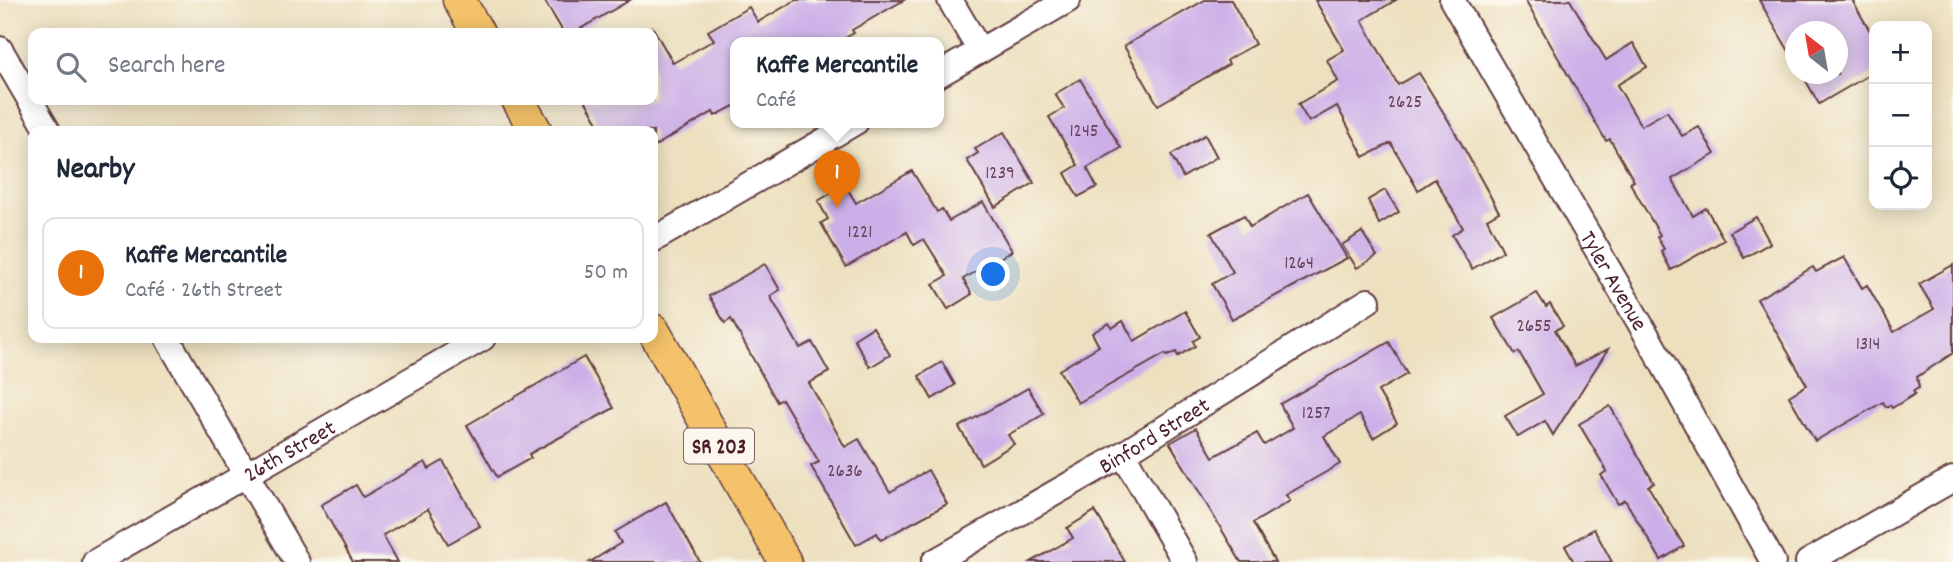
<!DOCTYPE html>
<meta charset="utf-8">
<style>
body{margin:0;font-family:Dekko,sans-serif;background:#f2f2f3;color:#1f2937}
.controls{position:absolute;right:21px;top:21px;display:grid;overflow:hidden;border-radius:14px;box-shadow:0 4px 18px #0003}
.controls button{width:63px;height:63px;display:grid;place-items:center;padding:0;border:0;border-bottom:2px solid #e0e1e3;background:#fff;color:#1f2937;font:35px sans-serif}
.compass{position:absolute;left:1785px;top:21px;width:63px;height:63px;border-radius:50%;background:#fff;box-shadow:0 4px 18px #0003;rotate:329deg}
.you{position:absolute;left:994px;top:275px;width:24px;height:24px;margin:-18px;border:5px solid #fff;border-radius:50%;background:#1a73e8;box-shadow:0 0 0 10px #1a73e833}
.badge{display:grid;place-items:center;width:46px;height:46px;border-radius:50%;background:#1f6fb2;color:#fff;font-size:23px;font-weight:700}
.pin{position:absolute;translate:-50% -58px;filter:drop-shadow(0 2px 4px #0008)}
.pin::after{content:'';position:absolute;top:37px;width:24px;height:21px;background:inherit;clip-path:polygon(0 0,100% 0,50% 100%)}
.popup{position:absolute;left:730px;top:37px;width:214px;height:91px;box-sizing:border-box;display:grid;place-content:center;border-radius:14px;background:#fff;filter:drop-shadow(0 2px 5px #0005);font-size:23px;white-space:nowrap;color:#747a83}
.popup b{font-size:26px;color:#1f2937}
.popup::after{content:'';position:absolute;left:50%;top:100%;margin-left:-14px;border:14px solid transparent;border-top-color:#fff}
.list{margin:0;padding:0;list-style:none}
h2{display:flex;justify-content:space-between;align-items:center;height:91px;margin:0;padding:0 28px;font-size:30px}
h2 small{font-size:23px;font-weight:400;color:#747a83}
.list li{display:grid;grid-template-columns:46px 1fr auto;gap:21px;align-items:center;box-sizing:border-box;height:112px;margin:0 14px 14px;padding:0 14px;border:2px solid #e0e1e3;border-radius:14px}
.list b{display:block;font-size:26px;white-space:nowrap}
.list p{margin:0;font-size:23px;white-space:nowrap;color:#747a83}
.list em{font-size:23px;font-style:normal;color:#747a83}
.icon{flex:none;width:38px;height:38px;fill:none;stroke:currentColor;stroke-width:2;stroke-linecap:round;stroke-linejoin:round}
.map{position:relative;flex:none;width:1953px;height:562px;overflow:hidden}
.search{position:absolute;background:#fff;box-shadow:0 4px 18px #0003;left:28px;top:28px;width:630px;height:77px;display:flex;align-items:center;gap:18px;box-sizing:border-box;padding:0 24px;border-radius:14px;color:#747a83;font-size:26px}
.panel{position:absolute;background:#fff;box-shadow:0 4px 18px #0003;left:28px;top:126px;width:630px;height:217px;border-radius:14px}
.map>svg:first-child{display:block}
.building{fill:#ccafe8}
.lines{fill:none;stroke-linecap:round;stroke-linejoin:round}
.minor-casing{stroke:#623c41;stroke-width:28}
.major-casing{stroke:#623c41;stroke-width:35}
.minor{stroke:#fff;stroke-width:24}
.major{stroke:#f3c26a;stroke-width:32}
.labels{text-anchor:middle;stroke-width:7;stroke-linejoin:round;paint-order:stroke}
.number-label{font-size:19px;fill:#6a435a}
.shield{fill:#fbf7ec;stroke:#7f6065;stroke-width:2}
.shield-label{font-size:21px;font-weight:bold;fill:#4a1f2b}
.street-label{font-size:23px;fill:#4a1f2b;stroke:#fbf7ec}
</style>
<div class="map">
<svg width="1953" height="562" viewBox="0 0 1953 562">
<rect width="100%" height="100%" fill="#fbf7ec"/>
<filter id="ink" filterUnits="userSpaceOnUse"><feTurbulence type="fractalNoise" baseFrequency=".0143" numOctaves="2"/><feDisplacementMap in="SourceGraphic" scale="14" xChannelSelector="R" yChannelSelector="G"/><feConvolveMatrix kernelMatrix="1 2 1 2 8 2 1 2 1" color-interpolation-filters="sRGB"/></filter>
<filter id="wash" filterUnits="userSpaceOnUse"><feTurbulence type="fractalNoise" baseFrequency=".00686" numOctaves="4" result="noise"/><feDisplacementMap in="SourceGraphic" scale="28" xChannelSelector="R" yChannelSelector="G"/><feGaussianBlur stdDeviation="1.57" result="paint"/><feColorMatrix in="noise" values="0 0 0 0 0 0 0 0 0 0 0 0 0 0 0 0 0 1.4 0 .05"/><feComposite in="paint" operator="in"/></filter>
<g filter="url(#wash)">
<rect width="100%" height="100%" fill="#ede0bf"/>
<g id="blocks">
<!-- building -->
<g class="building">
<path d="M544,0h86l-57,33h-9z"/>
<path d="M796,0h108l-52,30 2,3 -16,9h-102v63l-21,11 -2,-4 -60,35v-16h-50l-18,-31h68v-72l20,35 41,-23 -6,-9 41,-24 9,15z"/>
<path d="M1205,0h26l24,44 -28,16 2,4 -71,41 -34,-59z"/>
<path d="M1315,0h81l-34,20 36,65 21,-12 31,50 49,89 -12,7 16,32 -31,18 -20,-34 11,-7 -28,-49 -17,11 -27,-47 -27,14 -27,-51 -28,16 -11,-18 40,-23 -11,-21 17,-10z"/>
<path d="M1525,0h45l36,60 27,-17 14,24 -30,18 24,41 26,-15 15,25 17,-9 16,27 -43,25 21,37 13,-8 18,32 -53,30 -10,-19 3,-2 -7,-12 3,-2 -30,-52 4,-2 -24,-42 -4,2z"/>
<path d="M1759,0h93l22,38v34l-55,32 -17,-30h36v-42h-42v31z"/>
<path d="M1080,79l41,69 -34,20 10,19 -19,10 -13,-24 13,-8 -29,-48 15,-9 -9,-14z"/>
<path d="M1004,132l30,51 -39,24 -28,-47 11,-7 -3,-4z"/>
<path d="M1205,135l12,22 -34,20 -12,-22z"/>
<path d="M912,171l25,41 5,-3 7,12 34,-19 29,49 -49,28 9,15 -24,15 -15,-25 14,-8 -23,-37 -10,6 -7,-13 -61,35 -25,-44 7,-4 -10,-18 27,-16 11,18z"/>
<path d="M1385,190l14,22 -20,12 -11,-24z"/>
<path d="M1308,193l39,65 -115,61 -20,-35 21,-12 -22,-39 33,-18 6,12z"/>
<path d="M1756,217l14,26 -26,15 -14,-26z"/>
<path d="M1362,232l15,24 -20,12 -15,-23z"/>
<path d="M1844,257l18,31 5,-3 27,47 40,-23 -15,-25 34,-19v88l-36,24 2,11 -6,3 2,3 -23,14 -2,-3 -4,2 -3,-5 -68,39 -26,-45 18,-11 -50,-86 56,-32 3,5z"/>
<path d="M765,264l15,26 -10,6 30,52 12,-6 17,30 -20,11 36,64 14,-8 31,53 38,-22 19,34 -66,36 -4,-7 -21,12 -45,-79 8,-4 -37,-63 -5,3 -46,-83 -6,4 -16,-27z"/>
<path d="M1537,293l9,14 4,-3 13,22 -8,4 20,36 33,-17 -55,86 -8,-14 -27,16 -13,-21 38,-22 -24,-42 -4,2 -22,-36z"/>
<path d="M1185,311l15,26 -7,4 2,5 -17,10 -2,-4 -9,4 -2,-2 -87,49 -19,-33 40,-24 -7,-13 17,-10 3,5 11,-7 11,20z"/>
<path d="M873,327l17,28 -20,12 -16,-28z"/>
<path d="M1389,342l18,32 -29,17 19,32 -24,15 -13,-23 -36,21 16,28 -54,31 4,6 -37,22 22,39h-34l-71,-119 26,-15 17,29 44,-24 7,12 29,-17 -13,-24z"/>
<path d="M584,357l30,51 -85,46 2,4 -34,19 -30,-52z"/>
<path d="M942,362l13,23 -23,14 -13,-23z"/>
<path d="M1028,388l16,26 -36,21 6,9 -33,20 -22,-37z"/>
<path d="M1610,406l44,77 -6,3 36,60 -23,14 -36,-60 -7,4 -17,-29 6,-4 -28,-47z"/>
<path d="M443,461l37,65 -32,18 -20,-35 -45,26 15,27h-45l-32,-57 35,-20 7,12 62,-35 4,7z"/>
<path d="M666,502l34,60h-110l31,-19 -6,-11z"/>
<path d="M1095,511l30,51h-94l42,-24 -6,-10z"/>
<path d="M1594,529l18,33h-38l-9,-16z"/>
</g>
</g>
</g>
<g filter="url(#ink)">
<use href="#blocks" fill-opacity="0" stroke="#623c41" stroke-width="2"/>
<g class="lines">
<!-- minor casing -->
<g class="minor-casing">
<g id="minor">
<path d="M950,0l30,51"/>
<path id="s1" d="M1452,0l197,339 124,223"/>
<path d="M0,49l48,82"/>
<path d="M938,75l130,-75"/>
<path d="M653,240l203,-118"/>
<path d="M167,338l130,224"/>
<path d="M1123,454l62,108"/>
<path id="s2" d="M95,562l388,-224"/>
<path id="s3" d="M934,562l189,-108 245,-153"/>
<path d="M1808,562l145,-83"/>
</g>
</g>
<!-- major casing -->
<g class="major-casing">
<g id="major">
<path d="M459,0l19,33"/>
<path d="M518,100l18,31"/>
<path d="M653,330l132,232"/>
</g>
</g>
<!-- minor -->
<use href="#minor" class="minor"/>
<!-- major -->
<use href="#major" class="major"/>
</g>
</g>
<g class="labels">
<!-- number labels -->
<g class="number-label">
<text x="1405" y="107">2625</text>
<text x="1084" y="136">1245</text>
<text x="1000" y="178">1239</text>
<text x="860" y="237">1221</text>
<text x="1299" y="268">1264</text>
<text x="1534" y="331">2655</text>
<text x="1868" y="349">1314</text>
<text x="1316" y="418">1257</text>
<text x="845" y="476">2636</text>
</g>
<!-- shield labels -->
<rect class="shield" x="684" y="428.5" width="70" height="35" rx="5"/>
<g class="shield-label">
<text x="719" y="453">SR 203</text>
</g>
<!-- street labels -->
<g class="street-label">
<text dy="8" stroke="none"><textPath href="#s1" startOffset="324">Tyler Avenue</textPath></text>
<text dy="8" stroke="none"><textPath href="#s3" startOffset="254">Binford Street</textPath></text>
<text dy="8" stroke="none"><textPath href="#s2" startOffset="224">26th Street</textPath></text>
</g>
</g>
</svg>
<div class="controls">
<button>+</button>
<button>−</button>
<button><svg class="icon" aria-label="locate" viewBox="0 0 24 24"><circle cx="12" cy="12" r="6"/><path d="M12 2v4M12 18v4M2 12h4M18 12h4"/></svg></button>
</div>
<svg class="compass" viewBox="-18 -18 36 36"><path d="M0-13l5 13h-10z" fill="#e53935"/><path d="M0 13l5-13h-10z" fill="#747a83"/></svg>
<div class="you"></div>
<div class="pin badge" style="left:837px;top:208px;background:#e8710a">1</div>
<div class="popup"><b>Kaffe Mercantile</b>Café</div>
<div class="search"><svg class="icon" aria-label="search" viewBox="0 0 24 24"><circle cx="10" cy="10" r="6"/><path d="M15 15l6 6"/></svg>Search here</div>
<section class="panel">
<h2>Nearby<small></small></h2>
<ul class="list">
<li><span class="badge" style="background:#e8710a">1</span><div><b>Kaffe Mercantile</b><p>Café · 26th Street</p></div><em>50 m</em></li>
</ul>
</section>
</div>
